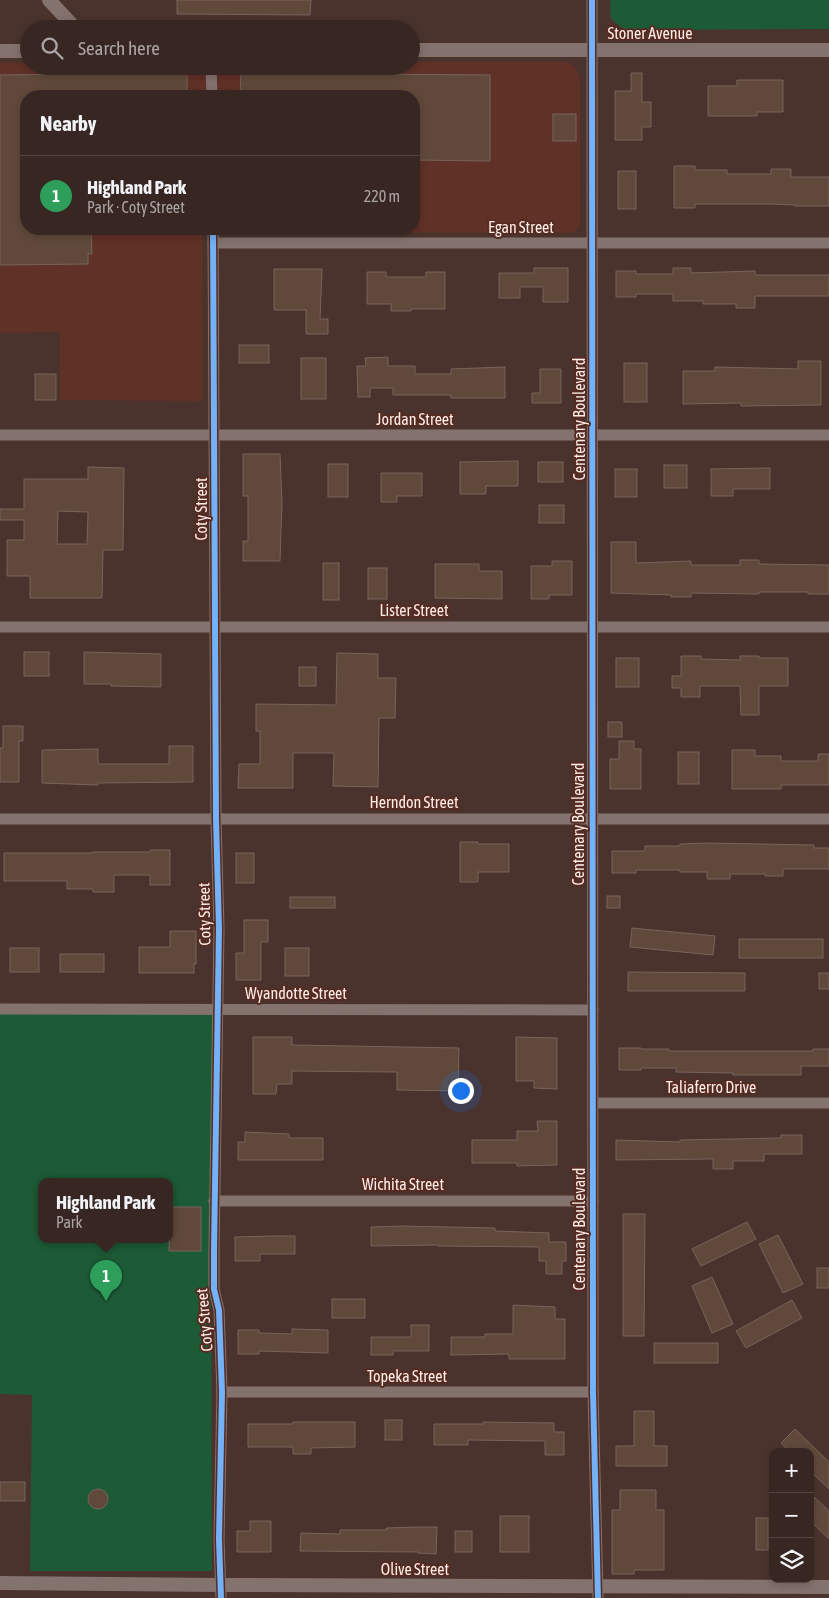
<!DOCTYPE html>
<meta charset="utf-8">
<style>
body{margin:0;font-family:"Asap Condensed",sans-serif;background:#3f2e2a;color:#f1f3f6}
.controls{position:absolute;right:15px;bottom:15px;display:grid;overflow:hidden;border-radius:10px;box-shadow:0 2px 8px #0003}
.controls button{width:45px;height:45px;display:grid;place-items:center;padding:0;border:0;border-bottom:1px solid #524340;background:#382622;color:#f1f3f6;font:25px sans-serif}
.you{position:absolute;left:460px;top:1090px;width:18px;height:18px;margin:-12px;border:4px solid #fff;border-radius:50%;background:#1a73e8;box-shadow:0 0 0 8px #1a73e833}
.badge{display:grid;place-items:center;width:32px;height:32px;border-radius:50%;background:#bca0f2;color:#fff;font-size:16px;font-weight:700}
.pin{position:absolute;translate:-50% -41px;filter:drop-shadow(0 1px 2px #0008)}
.pin::after{content:'';position:absolute;top:26px;width:18px;height:15px;background:inherit;clip-path:polygon(0 0,100% 0,50% 100%)}
.popup{position:absolute;left:38px;top:1178px;width:135px;height:65px;box-sizing:border-box;display:grid;place-content:center;border-radius:10px;background:#382622;filter:drop-shadow(0 1px 4px #0005);font-size:16px;white-space:nowrap;color:#aba5a5}
.popup b{font-size:19px;color:#f1f3f6}
.popup::after{content:'';position:absolute;left:50%;top:100%;margin-left:-10px;border:10px solid transparent;border-top-color:#382622}
.list{margin:0;padding:0;list-style:none}
h2{display:flex;justify-content:space-between;align-items:center;height:65px;margin:0;padding:0 20px;font-size:21px}
h2 small{font-size:16px;font-weight:400;color:#aba5a5}
.list li{display:grid;grid-template-columns:32px 1fr auto;gap:15px;align-items:center;box-sizing:border-box;height:80px;padding:0 20px;border-top:1px solid #524340}
.list b{display:block;font-size:19px;white-space:nowrap}
.list p{margin:0;font-size:16px;white-space:nowrap;color:#aba5a5}
.list em{font-size:16px;font-style:normal;color:#aba5a5}
.icon{flex:none;width:28px;height:28px;fill:none;stroke:currentColor;stroke-width:2;stroke-linecap:round;stroke-linejoin:round}
.map{position:relative;flex:none;width:829px;height:1598px;overflow:hidden}
.search{position:absolute;background:#382622;box-shadow:0 2px 8px #0003;left:20px;top:20px;width:400px;height:55px;display:flex;align-items:center;gap:12px;box-sizing:border-box;padding:0 18px;border-radius:28px;color:#aba5a5;font-size:19px}
.panel{position:absolute;background:#382622;box-shadow:0 2px 8px #0003;left:20px;top:90px;width:400px;height:145px;border-radius:20px}
.map>svg:first-child{display:block}
.built{fill:#603127;fill-rule:evenodd}
.green{fill:#1d5b36;fill-rule:evenodd}
.building{fill:#60493a;stroke:#77645c;fill-rule:evenodd}
.lines{fill:none;stroke-linecap:round;stroke-linejoin:round}
.minor{stroke:#84726e;stroke-width:11}
.tertiary{stroke:#84726e;stroke-width:14}
.cycleway-casing{stroke:#562b21;stroke-width:9}
.cycleway{stroke:#73b2f8;stroke-width:6}
.labels{text-anchor:middle;stroke-width:4;stroke-linejoin:round;paint-order:stroke}
.street-label{font-size:16px;fill:#feede9;stroke:#562b21}
</style>
<div class="map">
<svg width="829" height="1598" viewBox="0 0 829 1598">
<rect width="100%" height="100%" fill="#4a332d"/>
<!-- built -->
<path class="built" d="M411,62h156l8,5 5,10v147l-4,7 -6,2 -368,-1v169l-142,-1v-68l-60,1v-270h29v3h382zM26,96h388v133h-388z"/>
<!-- green -->
<g class="green">
<path d="M610,0h219v29l-204,1 -14,-11z"/>
<path d="M214,1012l-3,195 1,364h-182l2,-176 -32,-1v-381zM42,1182h128v58h-128z"/>
</g>
<!-- building -->
<g class="building">
<path d="M177,0h134l-1,15 -133,-1z"/>
<path d="M187,73v23h-161v133h65l1,25h-4v10l-88,1v-190z"/>
<path d="M241,73l249,2v86l-76,-1v-64h-174z"/>
<path d="M631,73h11v29h9v25h-9v13h-27v-49h16z"/>
<path d="M737,80h46v32h-26v4h-49v-30h29z"/>
<rect x="553" y="114" width="23" height="27"/>
<path d="M674,166h21v4h32v4h44v-5h20v8h38v29h-34v-1l-24,-1h-76v4h-21z"/>
<rect x="618" y="171" width="18" height="38"/>
<path d="M534,268h34v34h-25v-15h-23v11h-21v-25h35z"/>
<path d="M673,268h18v5l64,-2v4h74v21h-74v12h-19v-4h-33v-3h-30v-7h-37v3h-20v-26h20v3h37z"/>
<path d="M274,269h48l-2,50h8v15h-22v-24h-32z"/>
<path d="M367,272h19v5h40v-5h19v37h-34v2h-20v-7h-24z"/>
<rect x="239" y="345" width="30" height="18"/>
<path d="M388,357v9h27v8h36v-5l54,-2v31h-54v-3h-58v-7h-23v9h-12l-1,-31h9l-1,-8z"/>
<rect x="301" y="358" width="25" height="41"/>
<path d="M798,361h23v44l-80,1v-3l-58,1v-33h32v-4l83,2z"/>
<rect x="624" y="363" width="23" height="39"/>
<path d="M540,369h21v34h-29v-10h8z"/>
<rect x="35" y="374" width="21" height="26"/>
<path d="M243,454h37l2,49 -2,58h-37v-20h5v-45h-5z"/>
<path d="M518,461v25h-32v8h-26v-32z"/>
<rect x="538" y="462" width="25" height="20"/>
<rect x="328" y="464" width="20" height="33"/>
<rect x="664" y="465" width="23" height="23"/>
<path d="M88,467l36,1 -1,82h-20l-1,48h-72v-22h-23v-36h17v-20h-24v-11h24v-30h64zM58,511l30,1 -1,32h-30z"/>
<path d="M770,468v21h-37v7h-22v-27z"/>
<rect x="615" y="469" width="22" height="28"/>
<path d="M381,473h41v23h-25v6h-16z"/>
<rect x="539" y="505" width="25" height="18"/>
<path d="M611,542h25v21l55,-2v4h49v-5h19v4l70,1v29h-21v-2h-49v2l-68,-1v4h-20v-2l-60,-2z"/>
<path d="M552,561h20v34h-23v4h-18v-33h21z"/>
<rect x="323" y="563" width="16" height="37"/>
<path d="M435,564h44v7h23v28l-67,-1z"/>
<rect x="368" y="568" width="19" height="31"/>
<rect x="24" y="652" width="25" height="24"/>
<path d="M84,652l77,2v33l-50,-1v-2h-27z"/>
<path d="M337,653l41,1v24h18l-1,40h-16l-1,69 -45,-1 1,-33h-41v35h-55l1,-24h21v-33h-4v-27l80,1z"/>
<path d="M681,656h20v3l39,1v-4h19v2h29v28h-29v29h-18l-1,-29h-40v11h-19v-9h-9v-12h9z"/>
<rect x="616" y="658" width="23" height="29"/>
<rect x="299" y="667" width="17" height="19"/>
<rect x="608" y="722" width="14" height="15"/>
<path d="M3,726h20v15h-4v41h-19v-34h3z"/>
<path d="M619,741h15v8h7v40h-31v-30h9z"/>
<path d="M169,746h24v36l-95,1v2l-56,-2v-33l56,-1v15h71z"/>
<path d="M732,750h23v6h26v5h37v-7h11v31h-48v4h-49z"/>
<rect x="678" y="752" width="21" height="32"/>
<path d="M460,842h18v2h31v28h-31v10h-18z"/>
<path d="M707,843l107,2v3h15v21h-46v7h-18v-2h-35v5h-23v-7h-27v-2h-44v3h-24v-22h33v-5h35v-2z"/>
<path d="M150,850h20v35h-20v-10h-36v17h-21v-3h-26v-8h-63v-28h89v-1h57z"/>
<rect x="236" y="853" width="18" height="30"/>
<rect x="607" y="896" width="13" height="12"/>
<rect x="290" y="897" width="45" height="11"/>
<path d="M244,920h24v22h-7v38h-25v-27h8z"/>
<path d="M632,928l83,8 -2,19 -83,-8z"/>
<path d="M170,931h26v33h-2v9h-55v-26h31z"/>
<rect x="739" y="939" width="84" height="19"/>
<rect x="10" y="948" width="29" height="24"/>
<rect x="285" y="948" width="24" height="28"/>
<rect x="60" y="954" width="44" height="18"/>
<path d="M628,972l117,1v18h-117z"/>
<rect x="819" y="973" width="10" height="16"/>
<path d="M253,1037h39v8l167,3 -1,43 -61,-1v-18l-105,-1v13h-15l-1,10h-23z"/>
<path d="M516,1037l41,1v51l-23,-1v-7h-18z"/>
<path d="M619,1048h22v1h28v2h144v-2h16v17h-28v9h-68v-2l-57,-1v-4h-35v2h-22z"/>
<path d="M537,1121h20v44l-40,1v-3h-45v-23h45v-9h21z"/>
<path d="M245,1132l44,2v4h34v22h-85v-18h7z"/>
<path d="M781,1135h21v19h-38v7h-31v8h-20v-10l-97,1v-20l64,2v-2l101,-2z"/>
<path d="M170,1207h31v44h-32z"/>
<path d="M623,1214h22l-1,122h-21z"/>
<path d="M747,1222l9,17 -55,27 -9,-17z"/>
<path d="M403,1226l92,2v3l54,2v9h17v19h-4v13h-16v-13h-7v-14l-101,-1v-1l-67,1v-19z"/>
<path d="M778,1235l25,49 -20,9 -24,-49z"/>
<path d="M272,1236h23v18h-35v7h-25v-24z"/>
<rect x="817" y="1268" width="12" height="20"/>
<path d="M712,1277l21,47 -21,9 -20,-47z"/>
<rect x="332" y="1299" width="33" height="19"/>
<path d="M792,1300l10,18 -56,30 -10,-17z"/>
<path d="M513,1305l42,2v12h10v40h-56v-5l-58,1v-18h34v-3h28z"/>
<path d="M411,1325h18v26h-36v4h-22v-18h40z"/>
<path d="M292,1329l36,1v23l-69,-2v3h-21v-24h21v3l33,1z"/>
<rect x="654" y="1343" width="64" height="20"/>
<path d="M634,1411h20v35h13v20h-51v-20h18z"/>
<rect x="385" y="1420" width="17" height="20"/>
<path d="M293,1422h62v25l-44,1v6h-18v-7h-45v-23h45z"/>
<path d="M483,1422l71,1v9h10v23h-19v-14l-77,-1v5h-34v-21h49z"/>
<path d="M795,1429l34,33v27l-19,-18v-19h-20l-9,-9z"/>
<rect x="0" y="1482" width="25" height="19"/>
<circle cx="98" cy="1499" r="10"/>
<path d="M620,1490h36v20h8v60h-30v4h-22v-64h8z"/>
<path d="M810,1493l19,18v28l-19,-18z"/>
<rect x="500" y="1516" width="29" height="36"/>
<rect x="756" y="1518" width="12" height="32"/>
<path d="M250,1521h21v31h-34v-21h13z"/>
<path d="M419,1527h18l-1,27 -18,-1v-1l-118,-1 1,-18 39,1v-4h46v-2z"/>
<rect x="455" y="1531" width="17" height="21"/>
</g>
<g class="lines">
<!-- minor -->
<g class="minor">
<path d="M592,0l1,1392 5,206"/>
<path d="M211,66l1,30"/>
<path d="M213,229l3,590 3,110 -5,322v38l5,21 3,82 -3,147 2,59"/>
<path d="M213,243h616"/>
<path d="M0,435h829"/>
<path d="M0,627h829"/>
<path d="M0,819h829"/>
<path d="M0,1009l593,1"/>
<path d="M593,1103h236"/>
<path d="M214,1201h379"/>
<path d="M222,1392h371"/>
</g>
<!-- tertiary -->
<g class="tertiary">
<path d="M49,0l27,29"/>
<path d="M411,50h418"/>
<path d="M0,51h29"/>
<path d="M0,1583l220,2 609,2"/>
</g>
<!-- cycleway casing -->
<g class="cycleway-casing">
<g id="cycleway">
<path d="M592,0l1,1392 5,206"/>
<path d="M213,229l3,590 3,110 -5,322v38l5,21 3,82 -3,147 2,59"/>
</g>
</g>
<!-- cycleway -->
<use href="#cycleway" class="cycleway"/>
</g>
<g class="labels">
<!-- street labels -->
<g class="street-label">
<text x="650" y="39">Stoner Avenue</text>
<text x="521" y="233">Egan Street</text>
<text x="415" y="425">Jordan Street</text>
<text transform="translate(579 419) rotate(-90)" y="6">Centenary Boulevard</text>
<text transform="translate(201 509) rotate(-90)" y="6">Coty Street</text>
<text x="414" y="616">Lister Street</text>
<text x="414" y="808">Herndon Street</text>
<text transform="translate(578 824) rotate(-90)" y="6">Centenary Boulevard</text>
<text transform="translate(204 914) rotate(-91)" y="6">Coty Street</text>
<text x="296" y="999">Wyandotte Street</text>
<text x="711" y="1093">Taliaferro Drive</text>
<text x="403" y="1190">Wichita Street</text>
<text transform="translate(579 1229) rotate(-90)" y="6">Centenary Boulevard</text>
<text transform="translate(204 1320) rotate(-95)" y="6">Coty Street</text>
<text x="407" y="1382">Topeka Street</text>
<text x="415" y="1575">Olive Street</text>
</g>
</g>
</svg>
<div class="controls">
<button>+</button>
<button>−</button>
<button><svg class="icon" aria-label="layers" viewBox="0 0 24 24"><path d="M12 4l9 5-9 5-9-5zM3 14l9 5 9-5"/></svg></button>
</div>
<div class="you"></div>
<div class="pin badge" style="left:106px;top:1301px;background:#2e9e5b">1</div>
<div class="popup"><b>Highland Park</b>Park</div>
<div class="search"><svg class="icon" aria-label="search" viewBox="0 0 24 24"><circle cx="10" cy="10" r="6"/><path d="M15 15l6 6"/></svg>Search here</div>
<section class="panel">
<h2>Nearby<small></small></h2>
<ul class="list">
<li><span class="badge" style="background:#2e9e5b">1</span><div><b>Highland Park</b><p>Park · Coty Street</p></div><em>220 m</em></li>
</ul>
</section>
</div>
